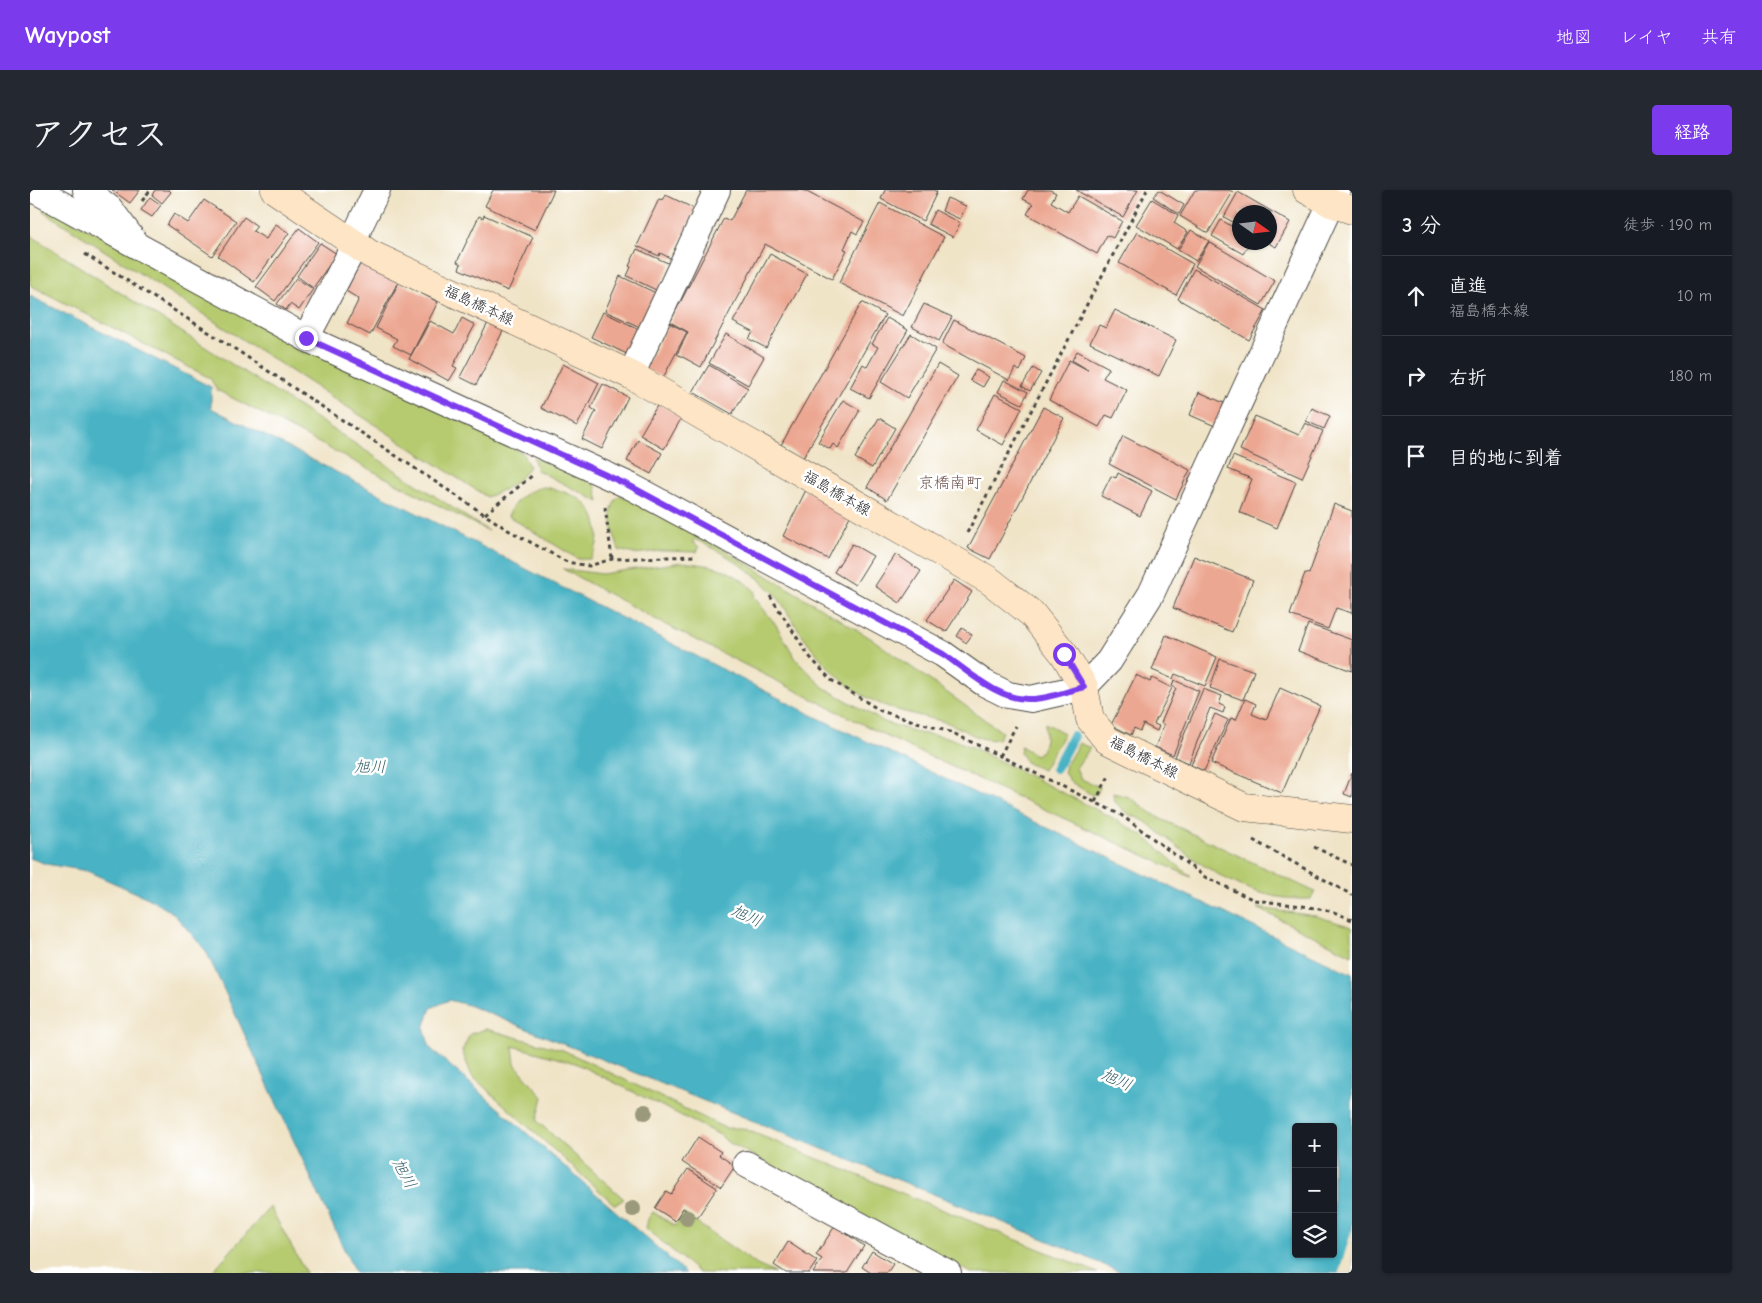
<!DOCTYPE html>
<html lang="ja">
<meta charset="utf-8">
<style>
body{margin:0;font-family:"Comic Neue","Klee One",sans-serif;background:#242831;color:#f1f3f6}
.controls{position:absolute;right:15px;bottom:15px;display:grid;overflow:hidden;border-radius:5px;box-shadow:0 1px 4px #0004}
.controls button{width:45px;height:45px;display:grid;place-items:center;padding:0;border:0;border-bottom:1px solid #363941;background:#171b24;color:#f1f3f6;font:25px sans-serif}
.compass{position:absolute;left:1202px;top:15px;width:45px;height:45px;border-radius:50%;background:#171b24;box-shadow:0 1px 4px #0004;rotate:104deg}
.stop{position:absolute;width:15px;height:15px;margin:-11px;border:4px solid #7c3aed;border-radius:50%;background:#fff}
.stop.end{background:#7c3aed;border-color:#fff;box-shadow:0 1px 5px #0008}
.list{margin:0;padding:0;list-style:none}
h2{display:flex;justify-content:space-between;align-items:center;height:65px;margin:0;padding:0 20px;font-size:21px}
h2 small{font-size:16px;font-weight:400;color:#9ea1a6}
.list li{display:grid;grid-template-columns:32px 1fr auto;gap:15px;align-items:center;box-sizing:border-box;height:80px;padding:0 20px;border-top:1px solid #363941}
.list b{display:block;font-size:19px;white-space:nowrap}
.list p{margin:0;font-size:16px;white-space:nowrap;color:#9ea1a6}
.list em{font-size:16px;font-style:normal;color:#9ea1a6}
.icon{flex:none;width:28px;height:28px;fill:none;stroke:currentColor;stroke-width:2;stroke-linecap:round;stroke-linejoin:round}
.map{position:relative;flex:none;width:1322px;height:1083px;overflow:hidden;border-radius:5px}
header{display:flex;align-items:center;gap:30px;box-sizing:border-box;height:70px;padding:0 25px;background:#7c3aed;color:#fff}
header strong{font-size:24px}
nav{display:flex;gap:28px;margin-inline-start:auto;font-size:18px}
.intro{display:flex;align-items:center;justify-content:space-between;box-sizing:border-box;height:120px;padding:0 30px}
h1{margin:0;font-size:35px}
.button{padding:12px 22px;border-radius:5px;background:#7c3aed;color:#fff;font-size:18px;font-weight:700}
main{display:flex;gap:30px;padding:0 30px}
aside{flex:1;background:#171b24;border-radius:5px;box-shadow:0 1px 4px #0004}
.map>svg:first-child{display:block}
.green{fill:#b6cb6f;stroke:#707b4d}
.water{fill:#48b3c5;stroke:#3a6f78;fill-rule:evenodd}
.pier{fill:#f0e4c7}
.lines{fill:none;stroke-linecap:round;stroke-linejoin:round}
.stream{stroke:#48b3c5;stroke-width:10}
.building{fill:#eca792}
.street-casing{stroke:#494742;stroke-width:28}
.secondary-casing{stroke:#494742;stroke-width:29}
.path{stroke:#494742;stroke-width:3;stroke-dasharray:4 4;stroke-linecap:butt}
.street{stroke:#fff;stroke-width:26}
.secondary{stroke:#fde5c5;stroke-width:28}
.tree{fill:#9b997c}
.route{stroke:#7c3aed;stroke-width:6}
.labels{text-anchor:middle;stroke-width:5;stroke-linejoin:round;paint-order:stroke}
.street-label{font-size:15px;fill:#2b2b2b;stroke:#fff}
.neighbourhood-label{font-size:16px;fill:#6f564f;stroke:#fff}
.water-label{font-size:16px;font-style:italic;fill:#376169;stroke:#fff}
</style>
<header>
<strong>Waypost</strong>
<nav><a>地図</a><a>レイヤ</a><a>共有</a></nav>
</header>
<div class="intro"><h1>アクセス</h1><a class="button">経路</a></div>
<main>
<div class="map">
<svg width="1322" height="1083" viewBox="0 0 1322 1083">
<rect width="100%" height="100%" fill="#fff"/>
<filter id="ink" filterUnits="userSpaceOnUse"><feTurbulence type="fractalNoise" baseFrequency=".02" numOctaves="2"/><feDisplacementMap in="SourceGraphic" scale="10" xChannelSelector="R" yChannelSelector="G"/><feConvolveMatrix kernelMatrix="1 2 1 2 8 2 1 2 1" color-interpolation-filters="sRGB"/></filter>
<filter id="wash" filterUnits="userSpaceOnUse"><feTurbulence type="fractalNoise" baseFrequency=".0096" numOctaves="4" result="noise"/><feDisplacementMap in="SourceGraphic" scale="20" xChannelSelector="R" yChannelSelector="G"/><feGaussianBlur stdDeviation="1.12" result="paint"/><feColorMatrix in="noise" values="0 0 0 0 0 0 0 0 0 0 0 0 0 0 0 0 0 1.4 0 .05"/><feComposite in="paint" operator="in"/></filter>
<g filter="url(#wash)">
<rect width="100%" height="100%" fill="#f0e4c7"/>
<!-- green -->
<g class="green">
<path d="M15,17l477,245 7,14c-9,17 -25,24 -42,31l-444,-286z"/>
<path d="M0,45l272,174 186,122 -271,-141 -7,-12 -180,-93z"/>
<path d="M503,267l62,27 4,18 -62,-32z"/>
<path d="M514,297c13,3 33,7 43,18 13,15 15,38 3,54h-12l-70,-43c6,-16 19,-26 36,-29z"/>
<path d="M590,305l98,51 154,93 130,93 -4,7c-19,4 -36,-12 -53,-17 -26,-7 -53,-11 -77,-24 -31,-16 -54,-46 -74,-75 -7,-11 -14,-25 -24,-34 -21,-21 -49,-38 -76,-50l-2,2 7,6 -2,5 -36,-1 -27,3 -15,-4c-6,-18 -14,-41 1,-55z"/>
<path d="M652,372c34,4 46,5 73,29l-1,6 22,28 20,34 27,28 61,35 35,11 28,4 25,10 141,71 32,19 46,40 -297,-137 -228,-115 -103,-56 39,5z"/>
<path d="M1015,533l19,10 -21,37 -16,-7 -7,-10 1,-7 14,9 7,-4 3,-12z"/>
<path d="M1049,553l11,5 -14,20 5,11 19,8 -3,7 -5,1 -21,-13 -7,-9 2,-8z"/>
<path d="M1083,603l16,4 30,21 156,74 -4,7c-68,3 -114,-37 -165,-77 -6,-4 -12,-5 -18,-8 -5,-3 -9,-9 -14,-13z"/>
<path d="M1227,718l59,8 36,11v28z"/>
<path d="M456,839l77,21 162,78h17l356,145h-127l-245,-132 -6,-6 -145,-72 -62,-17 2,18 28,33 -6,24 87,78 -9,6 -143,-129 -10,-25 8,-17z"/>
<path d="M240,1017l36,66h-95z"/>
<path d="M623,1022l22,14 9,-12 73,51 18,8h-76l-53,-45 2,-9z"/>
</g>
<!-- water -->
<path class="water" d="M0,106l181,91v21l601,307 540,259v299h-230l-56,-25 -598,-243 -19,-5 -18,8 -7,20 6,20 256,225h-331l-149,-322 -33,-38 -25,-15 -61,-27 -41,-7 -16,-6zM1266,937h37v127h-37z"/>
<!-- pier -->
<path class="pier" d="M1322,1039v44h-13z"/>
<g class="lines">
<!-- stream -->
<path class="stream" d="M1026,578l17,-32"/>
</g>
<g id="blocks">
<!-- building -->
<g class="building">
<path d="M82,0h28l-10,13z"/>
<path d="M125,0h14l2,2 -9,11 -10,-8z"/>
<path d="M463,0h61l-19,40 -50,-24z"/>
<path d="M716,0h57l61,32 -7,12 -5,-3 -8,18 3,1 -15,29 -67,-35 -64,123 -24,-13 11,-22 -18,-10 54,-104 6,3z"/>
<path d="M855,0h48l4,2 -14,29 -42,-22z"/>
<path d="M998,0h22l6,3 -5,9 17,10 10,-16 44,25 -9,17 -6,-3 -10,19 -70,-40 6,-10 -10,-5z"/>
<path d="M1046,0h62l-15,27z"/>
<path d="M1129,0l25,15 -5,9 -26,-17z"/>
<path d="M1165,0h34l4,2 -25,41 -28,-17z"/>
<path d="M1208,2l52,30 -14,25 -6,-3v-32h-30v14l-16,-9z"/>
<path d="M636,5l29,14 -23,50 -12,-6 -1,3 -22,-10 22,-47 4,1z"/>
<path d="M120,7l11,8 -9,12 -11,-7z"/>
<path d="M917,8l19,8 -6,13 -18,-8z"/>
<path d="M1122,9l26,16 -4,8 14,9 -11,17 -41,-24z"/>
<path d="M174,10l32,21 -24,35 -45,-31 7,-11 14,9z"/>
<path d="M850,13l64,34 -41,79 -64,-33z"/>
<path d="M905,20l25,13 -7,14 -25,-13z"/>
<path d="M454,25l49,22 -25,54 -49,-22 2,-5 -4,-2 22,-46 4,2z"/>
<path d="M214,27l13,9 -4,5 13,8 10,-15 13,9 -35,49 -36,-26z"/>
<path d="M1191,30l19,11v11h10l-7,12 -31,-18z"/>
<path d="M269,38l19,14 -43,59 -19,-14z"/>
<path d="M1161,40l18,11 -13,20 -18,-11z"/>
<path d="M1107,42l56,32 -17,31 -57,-32z"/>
<path d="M1179,52l66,39 -14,24 -66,-39z"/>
<path d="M290,53l17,11 -24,34 -16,-12z"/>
<path d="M607,59l33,15 -12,27 -31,-15 4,-9 -2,-1z"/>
<path d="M740,64l37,20 -41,74 -17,-9 4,-7 -20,-10z"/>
<path d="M331,72l37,20 -28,53 -23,-12 12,-24 -13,-8z"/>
<path d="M1164,79l72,41 -17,30 -71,-41z"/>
<path d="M590,86l38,18 -16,34 -37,-17z"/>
<path d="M266,88l17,11 -14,21 -9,-6 -4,6 -9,-6z"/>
<path d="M369,92l39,20 -27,53 -18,-9 4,-7 -21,-11z"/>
<path d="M832,112l23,13 -82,143 -22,-13z"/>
<path d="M894,114l28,13 -13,24 -27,-14z"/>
<path d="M1085,120l61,30 -17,36 -69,-33 9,-18 7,3z"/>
<path d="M573,122l38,18 -12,25 -38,-18z"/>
<path d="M432,128l13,7 -22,41 4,2 -8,13 -40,-22 21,-38 24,13z"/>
<path d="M857,128l21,12 -39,68 -19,-10 13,-24 4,3 11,-20 -6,-3z"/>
<path d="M924,130l72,38 -6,13 -5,-3 -6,12 -67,-36z"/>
<path d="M459,131l15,8 -28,56 -16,-8z"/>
<path d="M639,133l18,9 -24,46 -18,-9z"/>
<path d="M696,144l38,23 -16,28 -39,-22z"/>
<path d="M881,144l25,15 -29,49 -26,-16z"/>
<path d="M1047,161l32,17 -6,10 24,12 -14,28 -7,-3 -7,12 -50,-27 20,-40 19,10 -16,-10z"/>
<path d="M533,174l36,19 -22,43 -36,-18z"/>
<path d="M908,174l20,12 -71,124 -20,-13z"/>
<path d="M679,175l39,23 -16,26 -39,-22z"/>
<path d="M1003,178l8,5 -11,18 -8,-5z"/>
<path d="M946,180l13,7 -6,10 -13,-7z"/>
<path d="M974,190l24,12 -6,12 -24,-12z"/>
<path d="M573,194l25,13 -26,52 -20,-10 14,-28 -5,-3z"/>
<path d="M1169,202l25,11 -9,23 -25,-11z"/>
<path d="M965,204l27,14 -19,37 -27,-15z"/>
<path d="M813,210l17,10 -22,38 -5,-4 -3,5 -12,-7z"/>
<path d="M628,214l24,13 -18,32 -24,-14z"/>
<path d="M1013,217l21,11 -74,141 -22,-11z"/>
<path d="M1282,218l18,8 -6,13 -18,-8z"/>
<path d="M1225,226l44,19 6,-12 18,8 -21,47 -62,-28z"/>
<path d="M849,228l16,10 -23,40 -17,-10z"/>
<path d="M1093,246l67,34 -14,29 -67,-35z"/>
<path d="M608,250l24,13 -11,21 -24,-13z"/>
<path d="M1203,266l63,26 -19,46 -38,-16 13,-33 -24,-10z"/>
<path d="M1088,283l34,18 -12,25 -39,-20 10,-20 5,2z"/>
<path d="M776,300l45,24 -23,45 -45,-23z"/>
<path d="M1304,314l18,7v102l-16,-5 -8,21 -38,-14 15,-42 4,1z"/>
<path d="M822,354l21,12 -18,29 -21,-13z"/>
<path d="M866,364l25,17 -21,32 -25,-17z"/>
<path d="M1164,366l59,24 -21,52 -59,-24z"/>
<path d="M924,390l18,12 -26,40 -19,-12z"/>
<path d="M1278,434l44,16v31l-54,-20z"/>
<path d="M932,438l10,7 -6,8 -9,-7z"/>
<path d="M1136,445l51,22 -12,29 -30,-12 -2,5 -21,-9z"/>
<path d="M1190,469l34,12 -11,29 -33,-12z"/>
<path d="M1106,485l14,7 2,-4 20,10 -18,36 5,2 -2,5 -14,-7 -3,7 -6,-3 -3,7 -20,-10z"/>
<path d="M1144,490l25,11 -26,64 -18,-8 9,-22 -3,-2 15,-35 -4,-2z"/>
<path d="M1250,498l40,18 -38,87 -71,-30 20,-45 5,2 9,-21 11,5 -4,10 14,6z"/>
<path d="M1173,499l19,7 -3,8 6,3 -2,6 -13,-5 -21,55 -14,-6z"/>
<path d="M1185,524l13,6 -24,51 -13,-6z"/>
<path d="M1322,583v24l-8,-3z"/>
<path d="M668,947l23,15 -2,3 16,11 -14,21 -39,-25z"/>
<path d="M658,979l29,19 -20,30 -14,-10 -8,13 -20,-13 11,-17 5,3z"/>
<path d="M805,1036l29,20 -17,27h-34l9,-14 -6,-4z"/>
<path d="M758,1052l29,19 -8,12h-23l-12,-8z"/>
<path d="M842,1061l21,13 -6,9h-16l-9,-6z"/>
</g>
</g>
</g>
<g filter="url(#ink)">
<use href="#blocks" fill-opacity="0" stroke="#494742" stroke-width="1"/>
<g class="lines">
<!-- street casing -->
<g class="street-casing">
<g id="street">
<path d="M5,0l275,150 320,146 313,168 41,29 24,12 23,4 53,-12 25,-26 42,-67 186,-404"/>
<path d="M56,0l24,19 23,31"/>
<path d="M276,148l42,-80 11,-31 18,-37"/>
<path d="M601,185l86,-185"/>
<path d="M716,974l202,109"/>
</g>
</g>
<!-- secondary casing -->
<g class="secondary-casing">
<g id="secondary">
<path d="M245,0l95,64 261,121 358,205 43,34 32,40 20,33 6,32 17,21 137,67 108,12"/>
<path d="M1277,0l24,13 21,7"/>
</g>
</g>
<!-- path -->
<g class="path">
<path d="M112,11l8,-11"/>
<path d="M55,64l144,91 279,185 59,32 22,4 23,-7 83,-3"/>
<path d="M575,317l7,52"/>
<path d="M455,324l48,-39"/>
<path d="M937,343l180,-343"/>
<path d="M740,406l39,60 22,24 50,31 72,22 127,62 41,20 84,62 49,23 55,7 25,5 18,8"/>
<path d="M970,566l16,-30"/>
<path d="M1065,612l14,-26"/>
<path d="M1223,650l99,55"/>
<path d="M1284,657l38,18"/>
</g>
<!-- street -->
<use href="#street" class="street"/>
<!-- secondary -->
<use href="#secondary" class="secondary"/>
</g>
<!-- trees -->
<g class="tree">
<circle cx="615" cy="922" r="8"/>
<circle cx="603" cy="1019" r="8"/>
<circle cx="657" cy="1028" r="8"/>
</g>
</g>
<g class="lines" filter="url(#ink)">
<!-- route -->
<path class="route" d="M276,148l324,148 313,168c25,17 56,47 88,45 17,0 36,-8 53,-12l-20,-33"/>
</g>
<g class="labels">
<!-- street labels -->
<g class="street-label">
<text transform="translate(449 115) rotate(25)" y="5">福島橋本線</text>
<text transform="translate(807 303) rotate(30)" y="5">福島橋本線</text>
<text transform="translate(1114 567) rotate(27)" y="5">福島橋本線</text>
</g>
<!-- neighbourhood labels -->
<g class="neighbourhood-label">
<text x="920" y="298">京橋南町</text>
</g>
<!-- water labels -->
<g class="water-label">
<text x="340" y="582">旭川</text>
<text transform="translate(717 725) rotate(24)" y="6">旭川</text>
<text transform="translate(1087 889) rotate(24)" y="6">旭川</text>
<text transform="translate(375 983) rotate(62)" y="6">旭川</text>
</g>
</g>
</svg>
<div class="controls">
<button>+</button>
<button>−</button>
<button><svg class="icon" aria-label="layers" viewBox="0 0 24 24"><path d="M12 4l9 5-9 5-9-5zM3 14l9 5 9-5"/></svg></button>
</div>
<svg class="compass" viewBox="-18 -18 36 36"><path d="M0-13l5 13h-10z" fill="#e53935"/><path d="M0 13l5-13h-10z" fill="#9ea1a6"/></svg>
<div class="stop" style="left:1034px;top:464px"></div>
<div class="stop end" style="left:276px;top:148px"></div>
</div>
<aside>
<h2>3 分<small>徒歩 · 190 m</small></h2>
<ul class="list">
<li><svg class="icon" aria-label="ahead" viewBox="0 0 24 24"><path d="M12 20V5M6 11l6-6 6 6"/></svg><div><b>直進</b><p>福島橋本線</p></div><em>10 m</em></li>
<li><svg class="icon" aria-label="right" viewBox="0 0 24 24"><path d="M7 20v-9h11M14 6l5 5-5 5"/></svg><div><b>右折</b></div><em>180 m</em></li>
<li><svg class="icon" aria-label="arrive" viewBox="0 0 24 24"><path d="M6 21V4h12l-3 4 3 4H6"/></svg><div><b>目的地に到着</b></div></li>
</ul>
</aside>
</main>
